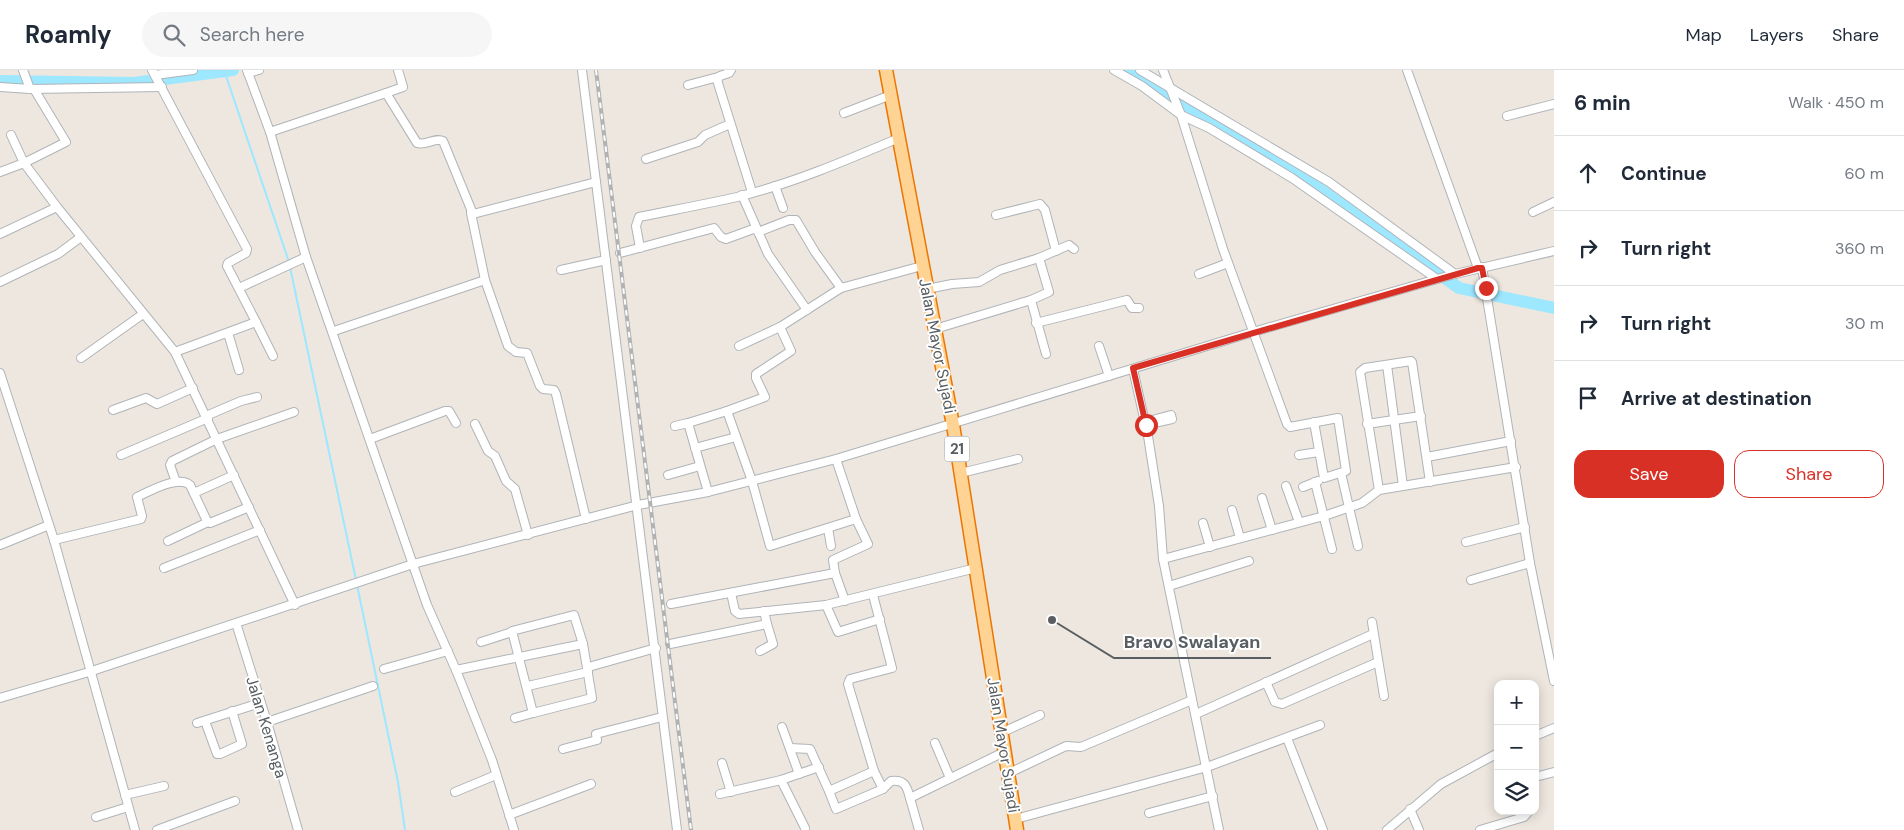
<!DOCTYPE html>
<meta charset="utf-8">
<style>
body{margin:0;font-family:"DM Sans",sans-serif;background:#f6f6f7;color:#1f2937}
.controls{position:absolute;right:15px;bottom:15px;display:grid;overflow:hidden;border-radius:10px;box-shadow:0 2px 12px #0003}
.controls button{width:45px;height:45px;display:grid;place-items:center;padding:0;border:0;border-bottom:1px solid #e0e1e3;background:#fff;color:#1f2937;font:25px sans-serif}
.stop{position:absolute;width:15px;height:15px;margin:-11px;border:4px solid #d93025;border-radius:50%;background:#fff}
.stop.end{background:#d93025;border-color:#fff;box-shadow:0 1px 5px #0008}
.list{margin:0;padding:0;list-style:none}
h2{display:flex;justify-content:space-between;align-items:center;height:65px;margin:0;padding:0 20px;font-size:21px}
h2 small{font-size:16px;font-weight:400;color:#747a83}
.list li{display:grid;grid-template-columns:32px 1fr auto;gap:15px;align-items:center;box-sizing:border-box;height:75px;padding:0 20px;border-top:1px solid #e0e1e3}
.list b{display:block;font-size:19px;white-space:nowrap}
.list em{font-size:16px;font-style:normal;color:#747a83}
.actions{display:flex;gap:10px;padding:15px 20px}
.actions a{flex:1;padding:11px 0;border:1px solid #d93025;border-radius:15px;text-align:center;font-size:18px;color:#d93025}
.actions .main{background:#d93025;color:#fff}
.icon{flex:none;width:28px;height:28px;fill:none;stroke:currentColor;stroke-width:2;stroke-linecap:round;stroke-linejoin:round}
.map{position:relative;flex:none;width:1554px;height:760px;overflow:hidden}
header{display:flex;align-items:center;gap:30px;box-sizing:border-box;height:70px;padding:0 25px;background:#fff;border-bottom:1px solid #e0e1e3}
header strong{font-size:24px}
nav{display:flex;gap:28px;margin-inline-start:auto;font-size:18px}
.search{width:350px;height:45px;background:#f6f6f7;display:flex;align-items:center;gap:12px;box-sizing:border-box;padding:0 18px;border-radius:28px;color:#747a83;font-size:19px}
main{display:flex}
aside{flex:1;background:#fff}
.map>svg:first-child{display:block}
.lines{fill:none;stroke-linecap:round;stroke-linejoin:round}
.stream{stroke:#9de7ff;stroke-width:2}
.river{stroke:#9de7ff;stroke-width:12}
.minor-casing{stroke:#b0b4b8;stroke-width:10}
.trunk-casing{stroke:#ec7600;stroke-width:15}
.minor{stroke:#fff;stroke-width:8}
.trunk{stroke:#ffd393;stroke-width:12}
.rail-casing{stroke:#b1b2b3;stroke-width:4}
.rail{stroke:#fff;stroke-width:2;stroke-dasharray:5.5;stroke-linecap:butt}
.route{stroke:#d93025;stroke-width:6}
.labels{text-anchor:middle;stroke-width:4;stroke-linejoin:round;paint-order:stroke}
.shield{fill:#fff;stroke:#8a8e91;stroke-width:1}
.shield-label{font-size:15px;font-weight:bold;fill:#585e62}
.street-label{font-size:16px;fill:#585e62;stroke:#fff}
.leader{fill:none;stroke:#585e62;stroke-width:2}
.callout-dot{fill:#585e62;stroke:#fff;stroke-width:2}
.callout-label{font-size:18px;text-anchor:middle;font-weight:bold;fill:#585e62;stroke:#fff;stroke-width:4;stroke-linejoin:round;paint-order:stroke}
</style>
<header>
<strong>Roamly</strong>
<div class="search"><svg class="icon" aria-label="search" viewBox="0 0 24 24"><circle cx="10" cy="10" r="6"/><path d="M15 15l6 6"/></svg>Search here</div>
<nav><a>Map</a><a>Layers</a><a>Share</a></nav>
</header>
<main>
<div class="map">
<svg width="1554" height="760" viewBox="0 0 1554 760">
<rect width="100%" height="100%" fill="#ede7df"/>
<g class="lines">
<!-- stream -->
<g class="stream">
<path d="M225,3l64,189"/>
<path d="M290,197l66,313"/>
<path d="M357,515l41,197 7,48"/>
</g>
<!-- river -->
<g class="river">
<path d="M1123,0l150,86 186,132 95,20"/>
<path d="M0,11l134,2 99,-13"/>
</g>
<!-- minor casing -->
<g class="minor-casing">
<g id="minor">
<path d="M23,0l7,19"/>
<path d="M152,0l95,179 -1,4 -18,10 -1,3 29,56 -81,30"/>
<path d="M247,0l23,62 36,125 121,348 29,65 36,90 22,70"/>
<path d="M582,0l95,760"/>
<path d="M731,0l-2,3 -9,3 -3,4 35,112"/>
<path d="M1114,0l28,16 39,29 28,13 83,50 145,101"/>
<path d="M1140,0l189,112 126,92"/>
<path d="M1163,0l18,45 42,134 64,175 3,3 48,-9 8,53 -22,7 -10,-56"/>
<path d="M1407,0l71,198"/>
<path d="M248,3l11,-3"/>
<path d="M155,5l38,-5"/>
<path d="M688,15l30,-8"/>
<path d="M0,17l30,2 132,-2"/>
<path d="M386,23l17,-6 -5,-17"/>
<path d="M844,43l47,-18"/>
<path d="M1507,46l47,-12"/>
<path d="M270,62l116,-39 31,50c9,3 18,-6 26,-2l30,73 123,-32"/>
<path d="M11,65l13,28 33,44 118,145 120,253"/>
<path d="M646,89l52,-17 7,-7 25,-11"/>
<path d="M0,102l24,-9 42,-21 -32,-53"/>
<path d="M775,116l8,22"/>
<path d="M742,125l26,59 39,56"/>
<path d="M1533,142l21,-10"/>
<path d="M471,143l14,67"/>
<path d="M996,145l44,-11 5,6 11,41"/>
<path d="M758,162l31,-12h7l19,32 26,36 81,-22"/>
<path d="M0,164l57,-27"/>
<path d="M640,178l-4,-22 3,-9c34,-7 68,-13 102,-21 55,-14 106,-36 158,-58"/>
<path d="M620,183l94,-25 7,9 5,2 30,-11"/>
<path d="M1039,188l30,-13 5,4"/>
<path d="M1482,197l48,296 24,118"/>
<path d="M561,200l45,-10"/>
<path d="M1199,204l29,-11"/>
<path d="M0,212l58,-28 23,-17"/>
<path d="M239,218l67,-31"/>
<path d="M927,219l25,-5 27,-2 21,-12 39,-12 10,34 -18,8"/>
<path d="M256,252l17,34"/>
<path d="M1036,253l91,-23 5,8h7"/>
<path d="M935,259l96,-29 15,54"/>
<path d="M334,261l151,-51 23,66 8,6 11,1 13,33 3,3 11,1 2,4 30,125"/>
<path d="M228,263l11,37"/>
<path d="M739,276l41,-19 61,-39"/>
<path d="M1099,276l10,30"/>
<path d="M81,288l62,-44"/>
<path d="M1387,295l16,121"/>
<path d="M1133,299l15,67 11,70 4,53 56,271"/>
<path d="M0,303l54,167 81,290"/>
<path d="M113,340l33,-12 11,6 36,-16"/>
<path d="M727,341l38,-14 -9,-19v-4l35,-23 -11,-24"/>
<path d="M206,346l35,-15 16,-4"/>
<path d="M1145,352l26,-7 1,4 -27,6"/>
<path d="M475,354l13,27 7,5 11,25 9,8 13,46"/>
<path d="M1367,354l54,-8"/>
<path d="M675,356l13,-3"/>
<path d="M370,369l75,-28h4l7,12"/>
<path d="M695,378l41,-11"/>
<path d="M121,385l87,-37"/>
<path d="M1299,385l20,-3"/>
<path d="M1427,387l84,-16"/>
<path d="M836,389l20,60 12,25 -35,16 2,13 10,28"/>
<path d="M961,403l57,-14"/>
<path d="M1341,403l17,73"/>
<path d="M668,405l32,-9"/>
<path d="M176,412l-6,-17 2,-4 45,-22 77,-27"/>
<path d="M1315,412l17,67"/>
<path d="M1286,416l13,36"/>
<path d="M1303,417l15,-6"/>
<path d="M1379,420l-19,-118 5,-4 46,-7 1,1 18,120"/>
<path d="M708,422l-20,-69 39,-12 25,70 18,65 86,-27"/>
<path d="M194,423l40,-18"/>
<path d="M1262,428l10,32"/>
<path d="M1232,440l8,28"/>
<path d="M1203,453l7,24"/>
<path d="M828,458l3,18"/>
<path d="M54,470l87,-21 1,-3 -5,-19c13,-6 41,-22 53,-12l17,36 3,2 39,-16"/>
<path d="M168,471l40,-19"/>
<path d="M1466,472l59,-15"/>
<path d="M0,475l49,-20"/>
<path d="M1163,489l161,-43 38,-13 17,-13 137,-23"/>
<path d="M164,498l96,-38"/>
<path d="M1471,510l59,-17"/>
<path d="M1169,516l80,-25"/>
<path d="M731,523l4,18 4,3 87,-9 150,-37"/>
<path d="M873,525l19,73 -42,11 -2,5 26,87 9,18 8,-8c14,-2 16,6 19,17l96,-47"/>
<path d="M671,534l164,-31"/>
<path d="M826,535l12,27 42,-13"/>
<path d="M574,545l9,29 9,54 -59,15 -21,-82z"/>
<path d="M1372,552l12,74"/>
<path d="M236,553l31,99 31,108"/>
<path d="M481,572l31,-10"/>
<path d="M670,574l97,-20 -3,-13"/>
<path d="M760,581l13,-7 -6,-20"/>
<path d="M592,596l64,-18"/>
<path d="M384,599l64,-18"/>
<path d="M456,600l127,-26"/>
<path d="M1266,612l9,20 7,2 96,-42"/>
<path d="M528,616l60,-14"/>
<path d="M0,628l89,-26 324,-108 225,-59 70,-13 128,-33 417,-127 198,-57 103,-24"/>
<path d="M1196,644l177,-80"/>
<path d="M515,648l18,-5"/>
<path d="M205,651l12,33h3l22,-10 -10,-33"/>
<path d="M267,652l106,-36"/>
<path d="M197,653l63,-20"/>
<path d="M782,657l17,47"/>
<path d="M1003,662l37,-17"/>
<path d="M1535,666l19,-8"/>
<path d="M1287,668l36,92"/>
<path d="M935,673l15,35"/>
<path d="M790,678l20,1 19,42"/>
<path d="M563,679l34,-9 -1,-6 66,-17"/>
<path d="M722,693l9,29"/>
<path d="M874,701l-45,20 7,18 47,-20"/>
<path d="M1009,703l57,-27 15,1 111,-47"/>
<path d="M1535,707l19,-5"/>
<path d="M781,710l24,48"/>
<path d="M455,722l41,-17"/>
<path d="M720,724l61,-14 38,-13"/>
<path d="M125,725l39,-9"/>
<path d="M910,728l9,32"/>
<path d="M1410,739l9,21"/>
<path d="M1149,743l64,-17"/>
<path d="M509,745l82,-31"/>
<path d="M96,747l32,-10"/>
<path d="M1016,749l191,-52 113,-42"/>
<path d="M157,760l78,-29"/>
<path d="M1387,760l54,-46 57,-31"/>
<path d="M1480,760l44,-13 5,-6"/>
</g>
</g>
<!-- trunk casing -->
<g class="trunk-casing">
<path id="trunk" d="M886,0l67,355 64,405"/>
</g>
<!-- minor -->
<use href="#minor" class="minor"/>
<!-- trunk -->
<use href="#trunk" class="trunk"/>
<!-- rail casing -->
<g class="rail-casing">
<path id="rail" d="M596,0l95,760"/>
</g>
<!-- rail -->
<use href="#rail" class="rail"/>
</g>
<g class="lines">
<!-- route -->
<path class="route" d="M1146,355l-13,-57 345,-100h4l4,20"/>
</g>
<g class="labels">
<!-- shield labels -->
<rect class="shield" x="944.5" y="366.5" width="25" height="25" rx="4"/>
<g class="shield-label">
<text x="957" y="384">21</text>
</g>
<!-- street labels -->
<g class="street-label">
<text transform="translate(938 276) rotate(79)" y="6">Jalan Mayor Sujadi</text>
<text transform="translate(267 657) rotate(73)" y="6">Jalan Kenanga</text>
<text transform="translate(1004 675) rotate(81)" y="6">Jalan Mayor Sujadi</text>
</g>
</g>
<!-- callouts -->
<path class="leader" d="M1052 550L1114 588H1271"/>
<circle class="callout-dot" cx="1052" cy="550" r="5"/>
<g class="callout-label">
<text x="1192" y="578">Bravo Swalayan</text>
</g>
</svg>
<div class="controls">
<button>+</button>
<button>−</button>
<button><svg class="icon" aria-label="layers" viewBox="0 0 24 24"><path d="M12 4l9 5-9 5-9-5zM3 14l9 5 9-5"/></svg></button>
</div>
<div class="stop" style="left:1146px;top:355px"></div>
<div class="stop end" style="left:1486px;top:218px"></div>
</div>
<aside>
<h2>6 min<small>Walk · 450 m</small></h2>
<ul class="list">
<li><svg class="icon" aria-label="ahead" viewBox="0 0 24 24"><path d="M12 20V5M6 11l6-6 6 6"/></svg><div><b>Continue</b></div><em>60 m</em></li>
<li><svg class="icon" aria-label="right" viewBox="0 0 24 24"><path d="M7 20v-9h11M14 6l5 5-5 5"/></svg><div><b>Turn right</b></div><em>360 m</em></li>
<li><svg class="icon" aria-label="right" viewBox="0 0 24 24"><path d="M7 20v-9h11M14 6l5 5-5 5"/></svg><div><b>Turn right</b></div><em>30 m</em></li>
<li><svg class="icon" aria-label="arrive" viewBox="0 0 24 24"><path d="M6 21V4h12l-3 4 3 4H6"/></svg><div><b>Arrive at destination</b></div></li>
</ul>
<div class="actions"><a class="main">Save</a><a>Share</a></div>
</aside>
</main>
